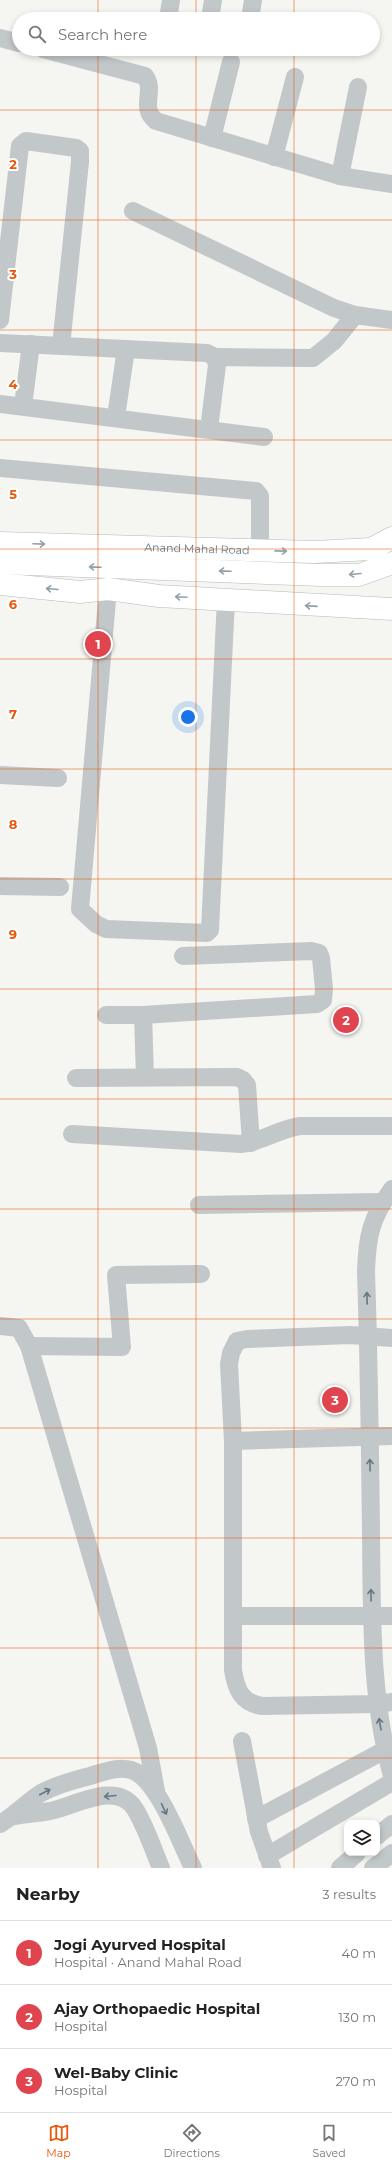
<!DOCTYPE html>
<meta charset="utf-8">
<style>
body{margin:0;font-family:Montserrat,sans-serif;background:#f6f6f6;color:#222}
.controls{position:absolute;right:12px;bottom:12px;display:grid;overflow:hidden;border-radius:8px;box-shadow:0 2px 6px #0003}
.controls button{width:36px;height:36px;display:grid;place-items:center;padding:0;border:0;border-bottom:1px solid #e0e0e0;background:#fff;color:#222;font:20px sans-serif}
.you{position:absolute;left:188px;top:717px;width:14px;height:14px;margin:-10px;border:3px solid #fff;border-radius:50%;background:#1a73e8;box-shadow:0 0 0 6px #1a73e833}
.badge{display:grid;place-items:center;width:26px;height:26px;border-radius:50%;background:#ea580c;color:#fff;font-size:13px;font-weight:700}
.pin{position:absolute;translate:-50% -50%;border:2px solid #fff;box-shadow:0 1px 4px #0006}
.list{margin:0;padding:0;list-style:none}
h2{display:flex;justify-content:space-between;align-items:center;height:52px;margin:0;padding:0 16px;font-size:17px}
h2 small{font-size:13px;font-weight:400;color:#767676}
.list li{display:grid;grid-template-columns:26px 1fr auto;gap:12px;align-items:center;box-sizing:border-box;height:64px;padding:0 16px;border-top:1px solid #e0e0e0}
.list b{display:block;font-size:15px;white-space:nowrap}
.list p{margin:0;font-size:13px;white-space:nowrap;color:#767676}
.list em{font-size:13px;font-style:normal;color:#767676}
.icon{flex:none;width:22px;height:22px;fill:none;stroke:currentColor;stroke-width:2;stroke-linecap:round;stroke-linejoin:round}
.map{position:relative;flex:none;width:392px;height:1868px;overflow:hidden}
.search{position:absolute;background:#fff;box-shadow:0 2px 6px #0003;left:12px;right:12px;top:12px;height:44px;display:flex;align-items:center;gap:10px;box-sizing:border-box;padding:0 14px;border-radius:22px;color:#767676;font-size:15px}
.sheet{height:244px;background:#fff}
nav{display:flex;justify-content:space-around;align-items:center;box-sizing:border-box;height:56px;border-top:1px solid #e0e0e0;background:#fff;font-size:11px;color:#767676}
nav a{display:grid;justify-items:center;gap:2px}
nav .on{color:#ea580c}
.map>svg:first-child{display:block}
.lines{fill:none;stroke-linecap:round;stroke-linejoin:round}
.major-casing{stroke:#b5babd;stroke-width:23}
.highway-casing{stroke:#b6babd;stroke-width:23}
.minor{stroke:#c2c7c9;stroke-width:18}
.major{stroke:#fff;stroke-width:22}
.highway{stroke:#fff;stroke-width:22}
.oneway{stroke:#91a0a9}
.oneway2{stroke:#627884}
.grid{fill:none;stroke:#e8590c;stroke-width:1;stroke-opacity:0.55}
.labels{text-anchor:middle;stroke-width:4;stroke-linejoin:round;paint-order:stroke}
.street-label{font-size:11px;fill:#627884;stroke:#fff}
.grid-label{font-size:13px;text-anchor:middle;font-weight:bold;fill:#e8590c;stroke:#fff;stroke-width:4;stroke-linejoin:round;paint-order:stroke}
</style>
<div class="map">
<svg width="392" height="1868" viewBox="0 0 392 1868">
<rect width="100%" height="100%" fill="#f5f5f1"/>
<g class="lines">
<!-- major casing -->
<g class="major-casing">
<g id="major">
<path id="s1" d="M0,543l314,9 57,-3 21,-11"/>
<path d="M0,584l80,8 28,-3 51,7 233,13"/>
</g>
</g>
<!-- highway casing -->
<g class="highway-casing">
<path id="highway" d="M0,563l321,12h38l33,-12"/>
</g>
<!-- minor -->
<g class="minor">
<path d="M168,19l3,-19"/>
<path d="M210,19l3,-19"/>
<path d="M250,19l3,-19"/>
<path d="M0,38l19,5"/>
<path d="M43,49l102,27c11,15 -6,32 11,45l184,55 52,8"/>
<path d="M212,138l19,-76"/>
<path d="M274,157l21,-80"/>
<path d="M340,176l18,-89"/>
<path d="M133,211l201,97 21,7 37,5"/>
<path d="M0,320l20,-174 6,-5 50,7 4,3v11l-19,184"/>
<path d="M0,343l207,10 8,4 2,8 -8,64"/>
<path d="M215,357l98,1 21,-17 21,-26"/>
<path d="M0,404l264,33"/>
<path d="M23,406l8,-62"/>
<path d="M116,417l10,-68"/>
<path d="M0,468l256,23 4,5v54"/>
<path d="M108,589l-28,320 16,15 10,5 101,4 3,-3 16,-331"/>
<path d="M0,775l58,3"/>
<path d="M0,886l60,1"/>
<path d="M106,1015h37l174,-11 6,-4 1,-11 -3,-31 -2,-5 -8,-2 -128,5"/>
<path d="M143,1015l2,62"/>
<path d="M76,1078l161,-1 6,3 4,5 4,58"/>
<path d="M72,1134l169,10c20,-2 38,-15 59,-18h92"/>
<path d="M392,1189c-21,29 -25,47 -26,83 3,87 4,173 5,260 1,82 -1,164 21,244"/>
<path d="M199,1205l183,-3"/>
<path d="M0,1326l19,2 10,18 119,402 8,43"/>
<path d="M392,1338l-42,-3 -103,4 -10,2 -6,12 -2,11 4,77v229c3,20 9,33 29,36l115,-2 15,-2"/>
<path d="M29,1346l93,1 -6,-72 85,-1"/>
<path d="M233,1441l159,-5"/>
<path d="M233,1616h159"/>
<path d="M242,1741l17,91 13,36"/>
<path d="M14,1816c12,-2 24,-3 36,-5 25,-5 67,-31 85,-2 11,18 18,40 26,59"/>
<path d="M256,1819l129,-69"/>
<path d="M0,1824c15,-9 27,-22 41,-31 15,-8 33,-13 49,-17 14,-4 27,-10 41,-6 26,7 50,74 62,98"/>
<path d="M377,1836l15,-12"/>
<path d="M267,1856l125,-74"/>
<path d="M340,1868l17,-15"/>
<path d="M373,1868l19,-15"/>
</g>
<!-- major -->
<use href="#major" class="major"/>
<!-- highway -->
<use href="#highway" class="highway"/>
</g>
<!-- one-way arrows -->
<defs><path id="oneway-shaft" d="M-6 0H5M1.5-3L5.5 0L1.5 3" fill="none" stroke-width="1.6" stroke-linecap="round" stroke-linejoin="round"/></defs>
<g class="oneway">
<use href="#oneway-shaft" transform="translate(39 544) rotate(2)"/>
<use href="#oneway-shaft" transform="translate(281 551) rotate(1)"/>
<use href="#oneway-shaft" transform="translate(95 567) rotate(-178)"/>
<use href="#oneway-shaft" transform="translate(225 571) rotate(-178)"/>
<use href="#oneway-shaft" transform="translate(355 574) rotate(175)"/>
<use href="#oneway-shaft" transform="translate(52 589) rotate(-175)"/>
<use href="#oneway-shaft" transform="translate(181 597) rotate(-177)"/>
<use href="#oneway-shaft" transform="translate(311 606) rotate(-176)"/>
</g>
<g class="oneway2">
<use href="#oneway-shaft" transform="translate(367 1298) rotate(-92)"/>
<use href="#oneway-shaft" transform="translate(370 1465) rotate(-91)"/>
<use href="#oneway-shaft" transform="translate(371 1595) rotate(-91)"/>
<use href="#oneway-shaft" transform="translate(380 1724) rotate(-100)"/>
<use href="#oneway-shaft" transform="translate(45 1792) rotate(-27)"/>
<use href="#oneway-shaft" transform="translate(110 1796) rotate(175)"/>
<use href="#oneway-shaft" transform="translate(164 1809) rotate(65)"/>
</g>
<!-- grid -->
<path class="grid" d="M98,0v19M196,0v19M294,0v19M98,49v1819M196,49v1819M294,49v1819M0,110h392M0,220h392M0,330h392M0,440h392M0,549h392M0,659h392M0,769h392M0,879h392M0,989h392M0,1099h392M0,1209h392M0,1319h392M0,1428h392M0,1538h392M0,1648h392M0,1758h392"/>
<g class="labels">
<!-- street labels -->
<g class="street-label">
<text dy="4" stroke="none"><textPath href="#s1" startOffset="197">Anand Mahal Road</textPath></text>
</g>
</g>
<g class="grid-label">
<text x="13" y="169">2</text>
<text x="13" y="279">3</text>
<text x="13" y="389">4</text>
<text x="13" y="499">5</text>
<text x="13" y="609">6</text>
<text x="13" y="719">7</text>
<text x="13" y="829">8</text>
<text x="13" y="939">9</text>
</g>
</svg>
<div class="controls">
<button><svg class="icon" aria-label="layers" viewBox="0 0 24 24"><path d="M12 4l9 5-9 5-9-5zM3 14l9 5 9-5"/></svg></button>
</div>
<div class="you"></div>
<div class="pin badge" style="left:98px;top:644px;background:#e0444e">1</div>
<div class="pin badge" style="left:346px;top:1020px;background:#e0444e">2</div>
<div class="pin badge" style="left:335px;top:1400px;background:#e0444e">3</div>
<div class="search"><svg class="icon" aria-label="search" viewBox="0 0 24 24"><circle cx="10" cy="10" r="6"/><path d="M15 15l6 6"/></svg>Search here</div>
</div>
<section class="sheet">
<h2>Nearby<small>3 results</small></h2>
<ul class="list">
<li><span class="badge" style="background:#e0444e">1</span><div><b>Jogi Ayurved Hospital</b><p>Hospital · Anand Mahal Road</p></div><em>40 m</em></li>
<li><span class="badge" style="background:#e0444e">2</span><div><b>Ajay Orthopaedic Hospital</b><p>Hospital</p></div><em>130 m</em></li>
<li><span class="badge" style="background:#e0444e">3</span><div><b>Wel-Baby Clinic</b><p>Hospital</p></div><em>270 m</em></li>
</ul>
</section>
<nav>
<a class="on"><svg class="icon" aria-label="map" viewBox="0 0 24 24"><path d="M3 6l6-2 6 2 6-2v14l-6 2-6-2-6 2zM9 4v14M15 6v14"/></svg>Map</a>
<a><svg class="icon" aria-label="directions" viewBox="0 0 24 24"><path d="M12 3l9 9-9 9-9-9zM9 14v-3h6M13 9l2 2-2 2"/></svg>Directions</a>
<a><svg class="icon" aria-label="saved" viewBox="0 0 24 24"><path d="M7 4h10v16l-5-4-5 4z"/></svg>Saved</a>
</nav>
